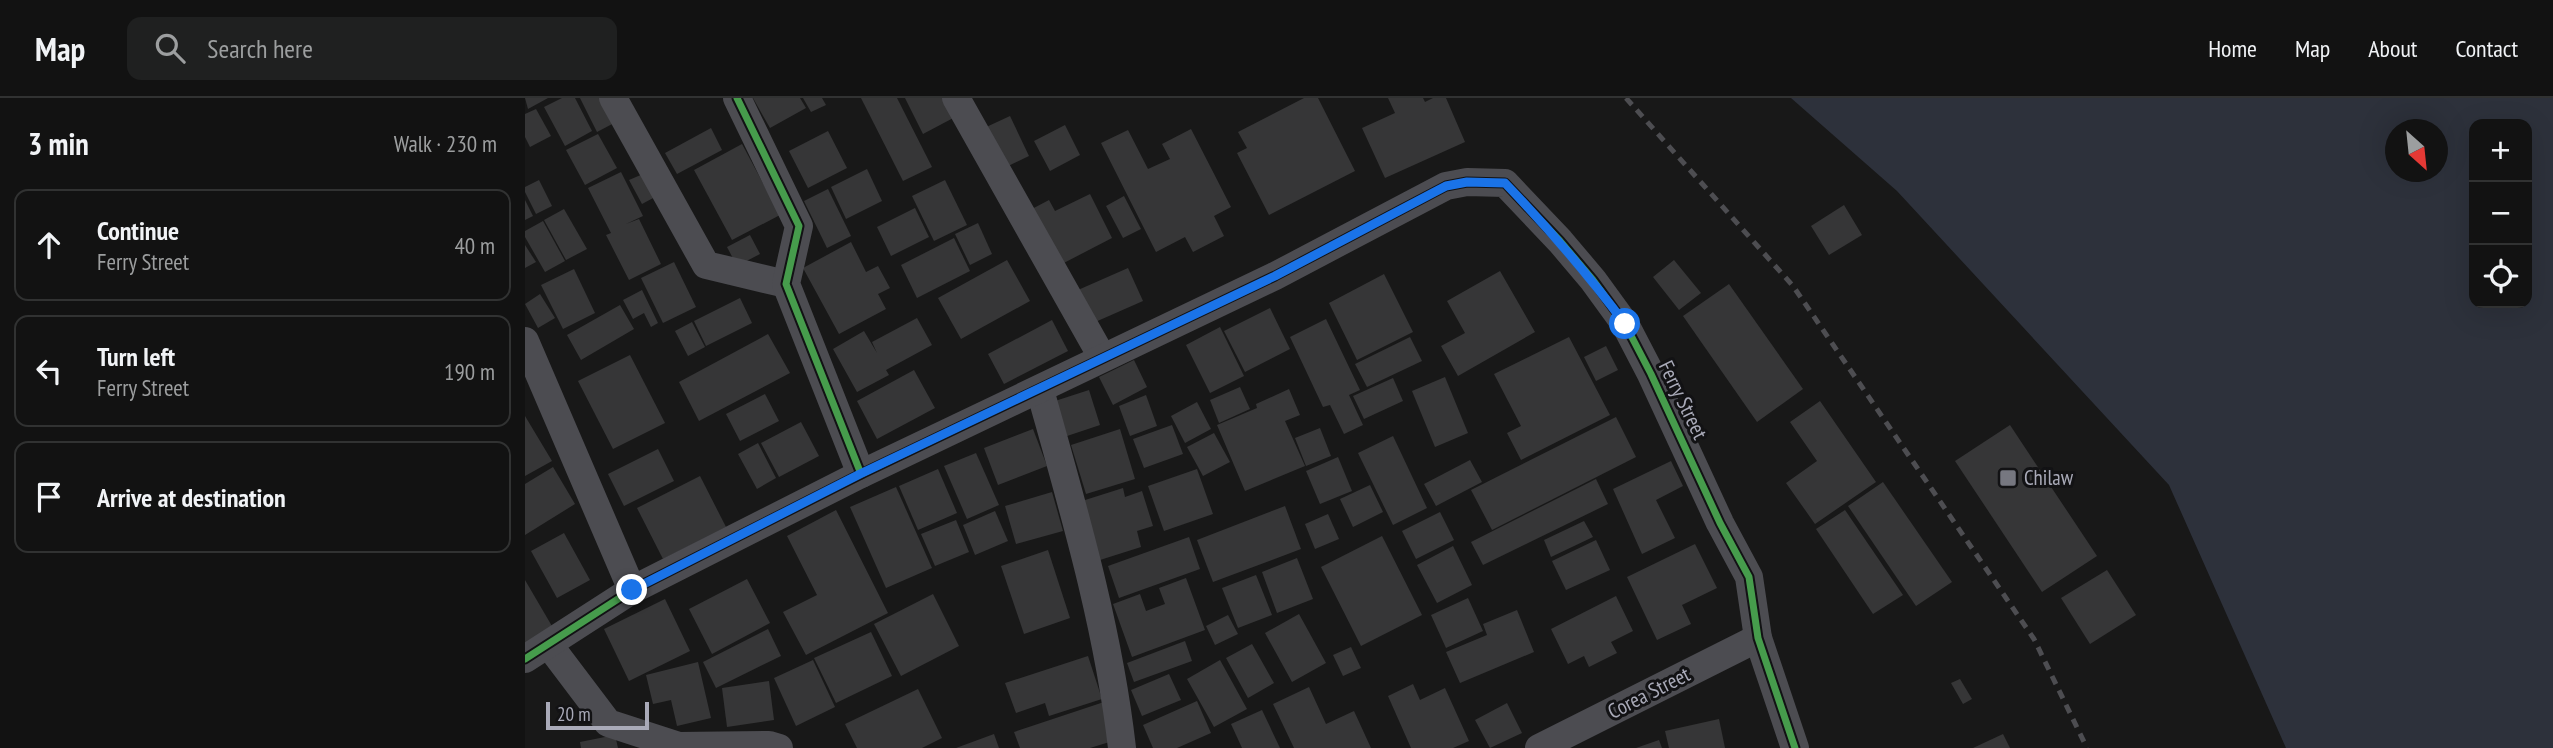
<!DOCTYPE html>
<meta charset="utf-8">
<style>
body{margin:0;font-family:"PT Sans Narrow",sans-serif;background:#1f2020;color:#f1f3f6}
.controls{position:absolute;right:21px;top:21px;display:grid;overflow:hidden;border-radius:14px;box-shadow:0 7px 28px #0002}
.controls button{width:63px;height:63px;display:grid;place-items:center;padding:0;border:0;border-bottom:2px solid #313232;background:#121212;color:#f1f3f6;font:35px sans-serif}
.compass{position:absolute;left:1860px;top:21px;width:63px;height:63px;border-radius:50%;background:#121212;box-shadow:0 7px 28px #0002;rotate:153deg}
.scale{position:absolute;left:21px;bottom:18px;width:103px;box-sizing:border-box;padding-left:7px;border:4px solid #a9aab8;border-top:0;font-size:19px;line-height:24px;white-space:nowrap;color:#a9aab8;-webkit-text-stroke:5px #121214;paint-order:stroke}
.stop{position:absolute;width:21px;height:21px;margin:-16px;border:5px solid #1a73e8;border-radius:50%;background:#fff}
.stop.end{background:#1a73e8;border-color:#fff;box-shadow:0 2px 7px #0008}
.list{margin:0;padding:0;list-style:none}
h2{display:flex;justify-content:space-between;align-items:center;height:91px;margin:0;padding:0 28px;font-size:30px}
h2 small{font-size:23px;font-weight:400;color:#9c9e9f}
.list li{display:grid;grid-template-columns:46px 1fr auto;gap:21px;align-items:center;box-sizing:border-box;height:112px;margin:0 14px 14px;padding:0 14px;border:2px solid #313232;border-radius:14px}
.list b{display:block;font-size:26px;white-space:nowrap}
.list p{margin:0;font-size:23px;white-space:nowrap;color:#9c9e9f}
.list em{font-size:23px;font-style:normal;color:#9c9e9f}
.icon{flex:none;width:38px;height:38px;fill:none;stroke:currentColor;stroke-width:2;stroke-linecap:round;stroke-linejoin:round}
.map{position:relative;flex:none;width:2028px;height:650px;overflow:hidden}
header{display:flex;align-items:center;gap:42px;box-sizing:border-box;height:98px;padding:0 35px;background:#121212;border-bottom:2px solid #313232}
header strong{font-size:33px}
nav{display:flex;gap:38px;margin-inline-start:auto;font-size:24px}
.search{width:490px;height:63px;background:#1f2020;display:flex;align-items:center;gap:18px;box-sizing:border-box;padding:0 24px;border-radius:14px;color:#9c9e9f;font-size:26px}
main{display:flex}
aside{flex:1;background:#121212}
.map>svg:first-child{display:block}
.water{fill:#2d313b;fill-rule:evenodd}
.building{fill:#363637}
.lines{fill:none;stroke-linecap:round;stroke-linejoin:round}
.street{stroke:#4c4c51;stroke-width:28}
.rail{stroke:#4d4d51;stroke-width:5;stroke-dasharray:9 7;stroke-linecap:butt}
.cycleway-casing{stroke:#121214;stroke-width:11}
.cycleway{stroke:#469c4c;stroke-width:7}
.route{stroke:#1a73e8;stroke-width:9}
.poi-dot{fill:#767780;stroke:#121214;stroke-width:2.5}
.labels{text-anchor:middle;stroke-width:6;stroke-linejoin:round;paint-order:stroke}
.street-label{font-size:21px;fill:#a9aab8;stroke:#121214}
.poi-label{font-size:21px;fill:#a9aab8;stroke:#121214;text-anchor:start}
</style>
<header>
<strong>Map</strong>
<div class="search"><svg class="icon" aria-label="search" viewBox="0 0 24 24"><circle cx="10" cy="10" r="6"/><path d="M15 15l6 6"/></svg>Search here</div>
<nav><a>Home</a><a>Map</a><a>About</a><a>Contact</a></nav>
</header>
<main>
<aside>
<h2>3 min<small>Walk · 230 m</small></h2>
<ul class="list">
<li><svg class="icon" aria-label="ahead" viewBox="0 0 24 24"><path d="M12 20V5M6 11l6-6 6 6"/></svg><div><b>Continue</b><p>Ferry Street</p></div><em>40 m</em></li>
<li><svg class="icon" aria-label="left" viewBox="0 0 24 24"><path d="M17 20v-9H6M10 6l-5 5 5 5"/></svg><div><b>Turn left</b><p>Ferry Street</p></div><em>190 m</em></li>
<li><svg class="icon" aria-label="arrive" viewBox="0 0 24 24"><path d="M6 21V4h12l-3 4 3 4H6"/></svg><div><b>Arrive at destination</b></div></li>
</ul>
</aside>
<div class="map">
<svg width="2028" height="650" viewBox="0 0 2028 650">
<rect width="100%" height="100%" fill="#181818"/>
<!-- water -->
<path class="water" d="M1266,0h762v650h-267l-117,-263 -272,-294zM1949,26h53v179h-53zM1870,32h42v42h-42z"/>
<!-- building -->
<g class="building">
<path d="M0,0h23l-20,11z"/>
<path d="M37,0h13l17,33 -27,15 -21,-39z"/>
<path d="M55,0h24l12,24 -19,10z"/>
<path d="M228,0h47l6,10 -36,20z"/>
<path d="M278,0h19l4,7 -15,7z"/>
<path d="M336,0h36l35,69 -29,14z"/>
<path d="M380,0h42l10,18 -34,18z"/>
<path d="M779,0h14l37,73 -86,44 -32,-62 10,-5 -9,-16z"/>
<path d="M863,0h35l2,4 8,-4h13l19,44 -80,36 -23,-50 33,-15z"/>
<path d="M11,11l15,27 -21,11 -5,-10v-23z"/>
<path d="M485,18l19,40 -27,13 -20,-40z"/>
<path d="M540,27l15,30 -30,16 -16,-30z"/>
<path d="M186,30l11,22 -45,24 -12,-21z"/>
<path d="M666,31l40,78 -17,9 10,20 -31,16 -8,-15 -29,15 -55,-109 27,-13 20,39 22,-10 -8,-15z"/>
<path d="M303,33l19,37 -39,20 -19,-37z"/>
<path d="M73,36l19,34 -32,17 -19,-35z"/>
<path d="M217,46l38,71 -48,25 -38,-70z"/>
<path d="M342,71l15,32 -36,18 -15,-32z"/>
<path d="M96,74l22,44 -17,8 13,-5 22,45 -32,16 -23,-45 5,-2 -23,-45z"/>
<path d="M118,76l12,23 -13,7 -13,-24z"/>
<path d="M14,82l13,26 -16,8 -11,-22v-5z"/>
<path d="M420,82l22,45 -33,16 -22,-45z"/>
<path d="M303,91l23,47 -24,12 -23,-47z"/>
<path d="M565,96l22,44 -54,28 -28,-56 19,-10 6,11z"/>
<path d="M599,98l17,33 -18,9 -17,-32z"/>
<path d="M0,102l8,16 -8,4z"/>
<path d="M1319,107l18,30 -33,20 -18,-29z"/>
<path d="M390,110l14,29 -38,19 -14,-29z"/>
<path d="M39,111l23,40 -21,11 -22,-40z"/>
<path d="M18,123l22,40 -20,11 -20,-35v-6z"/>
<path d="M453,125l14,31 -22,11 -15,-31z"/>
<path d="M225,137l10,19 -23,12 -10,-19z"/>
<path d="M429,140l16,33 -53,27 -16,-33z"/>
<path d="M326,144l15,30 12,-6 12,22 -12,6 8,15 -47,25 -36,-66z"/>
<path d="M0,147l11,17 -11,6z"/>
<path d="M482,162l23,41 -69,38 -23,-41z"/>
<path d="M1149,162l27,33 -22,17 -26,-33z"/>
<path d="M149,164l22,45 -33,16 -22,-45z"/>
<path d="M603,170l15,33 -50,22 -15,-33z"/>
<path d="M49,171l21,44 -32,16 -22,-44z"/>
<path d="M975,173l35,61 -77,44 -17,-30 24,-13 -18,-32z"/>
<path d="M859,176l29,58 -56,28 -28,-57z"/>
<path d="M1204,186l74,105 -46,33 -74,-106z"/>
<path d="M117,192l16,33 -7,4 -7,-14 -11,6 -10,-19z"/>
<path d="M15,196l15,24 -17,10 -13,-24z"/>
<path d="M215,200l12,25 -46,23 -12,-25z"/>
<path d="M95,207l14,24 -53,31 -14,-25z"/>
<path d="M745,210l20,41 -45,23 -21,-41z"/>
<path d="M392,220l15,27 -46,25 3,5 -32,17 -24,-43 31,-18 13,22 -5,-11z"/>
<path d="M801,221l34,71 -11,5 14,30 -19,9 -14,-29 -7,2 -33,-70z"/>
<path d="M527,222l16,31 -64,33 -16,-30z"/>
<path d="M167,224l13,25 -17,9 -13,-25z"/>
<path d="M695,229l24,49 -34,17 -24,-48z"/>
<path d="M243,236l22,39 -91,48 -20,-39z"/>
<path d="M885,239l12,24 -55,26 -12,-23z"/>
<path d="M1044,239l41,78 -89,45 -14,-27 14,-7 -27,-52z"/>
<path d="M1081,248l12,24 -22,11 -12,-24z"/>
<path d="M105,257l35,68 -52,26 -35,-68z"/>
<path d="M609,262l13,27 -34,18 -14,-28z"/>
<path d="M389,272l21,38 -58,31 -20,-38z"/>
<path d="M920,279l23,56 -33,14 -23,-56z"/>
<path d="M868,280l10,23 -39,18 -11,-23z"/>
<path d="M715,289l10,22 -31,14 -9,-23z"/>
<path d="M764,291l11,26 -15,6 20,45 -60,25 -28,-66 40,-17 -1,-4z"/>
<path d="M564,292l11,35 -33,11 -12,-35z"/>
<path d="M240,296l14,27 -39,20 -14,-27z"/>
<path d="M621,297l11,31 -27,10 -11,-30z"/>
<path d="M1295,303l56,81 -61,42 -29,-41 31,-22 -27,-39z"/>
<path d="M672,304l14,27 -26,14 -14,-27z"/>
<path d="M0,318l27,45 -27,15z"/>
<path d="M1091,319l20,40 -144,73 -21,-40z"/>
<path d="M276,324l18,34 -40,21 -18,-34z"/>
<path d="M647,327l11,29 -39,14 -11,-29z"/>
<path d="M1485,327l87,131 -55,36 -87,-131z"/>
<path d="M795,330l11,28 -25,10 -11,-28z"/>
<path d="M508,331l14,37 -49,19 -14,-37z"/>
<path d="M595,331l15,50 -49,15 -15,-49z"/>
<path d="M689,335l16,29 -27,14 -16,-29z"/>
<path d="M868,338l34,72 -34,17 -35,-72z"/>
<path d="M233,345l18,35 -19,11 -19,-35z"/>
<path d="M133,351l16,32 -50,25 -16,-32z"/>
<path d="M451,355l23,52 -32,14 -23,-53z"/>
<path d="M813,359l14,34 -32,13 -14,-33z"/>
<path d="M945,362l12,22 -46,24 -12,-22z"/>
<path d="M1146,363l12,25 -27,14 19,38 -33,16 -29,-65z"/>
<path d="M28,369l22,37 -50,31v-51z"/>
<path d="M413,371l19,44 -39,17 -19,-44z"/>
<path d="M672,371l16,45 -49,17 -16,-45z"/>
<path d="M175,378l26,51 -63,32 -26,-51z"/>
<path d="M1071,381l12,25 -125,61 -12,-23z"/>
<path d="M1358,384l69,100 -36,24 -68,-100z"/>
<path d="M845,387l13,27 -30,15 -13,-28z"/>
<path d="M371,389l36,81 -46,20 -36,-81z"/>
<path d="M598,390l2,9 17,-6 11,35 -16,5 4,16 -41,13 -18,-59z"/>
<path d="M527,394l11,39 -47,13 -11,-38z"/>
<path d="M760,408l16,43 -88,33 -16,-42z"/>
<path d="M311,412l52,103 -82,42 -23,-43 34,-17 -30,-59z"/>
<path d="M1320,412l58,85 -30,19 -57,-85z"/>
<path d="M470,413l13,30 -33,14 -12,-30z"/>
<path d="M915,414l14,28 -38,19 -14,-28z"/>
<path d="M803,416l11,25 -24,10 -10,-25z"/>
<path d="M431,422l13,32 -34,14 -14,-32z"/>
<path d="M1059,423l9,16 -42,20 -7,-17z"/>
<path d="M39,435l26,47 -33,18 -26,-47z"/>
<path d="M857,438l40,79 -61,31 -40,-79z"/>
<path d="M664,439l11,32 -81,29 -11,-32z"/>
<path d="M1071,442l14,30 -44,20 -14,-29z"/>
<path d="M1170,446l22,44 -35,17 9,19 -34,16 -30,-63z"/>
<path d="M928,448l19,39 -35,18 -20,-38z"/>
<path d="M523,452l22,68 -46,16 -23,-68z"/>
<path d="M772,460l16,41 -36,14 -15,-41z"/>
<path d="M1582,472l29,45 -46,29 -29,-46z"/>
<path d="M731,477l16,40 -34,13 -16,-40z"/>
<path d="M661,480l19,52 -73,27 -19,-53 27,-10 6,17 19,-7 -6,-16z"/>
<path d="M222,481l23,44 -58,31 -23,-45z"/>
<path d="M0,482l31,53 -31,18z"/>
<path d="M408,496l26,52 -58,30 -27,-52z"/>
<path d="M1091,498l17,35 -22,11 6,11 -28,14 -5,-11 -16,8 -17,-35z"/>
<path d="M943,500l15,33 -37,17 -15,-33z"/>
<path d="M140,501l25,52 -61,30 -25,-52z"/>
<path d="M992,512l17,42 -74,31 -14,-31 41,-17 -4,-11z"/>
<path d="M774,516l27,49 -34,19 -27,-49z"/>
<path d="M703,517l10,19 -23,11 -9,-19z"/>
<path d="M243,531l13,27 -65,32 -13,-26z"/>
<path d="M346,534l21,44 -56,27 -22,-45z"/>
<path d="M660,543l7,20 -58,21 -7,-19z"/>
<path d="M727,546l22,39 -26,15 -22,-40z"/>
<path d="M826,549l10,21 -18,8 -10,-21z"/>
<path d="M563,558l14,43 -53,17 -4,-13 -29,10 -11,-30z"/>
<path d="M288,562l22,47 -39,19 -22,-48z"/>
<path d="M695,562l27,49 -33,18 -27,-48z"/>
<path d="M173,564l13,56 -34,8 -6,-26 -18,4 -7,-29z"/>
<path d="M644,576l12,26 -39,16 -11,-26z"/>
<path d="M1435,581l12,20 -9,5 -12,-21z"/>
<path d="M244,583l5,39 -47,7 -5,-39z"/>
<path d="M888,586l7,16 25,-12 24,53 -16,7h-42l-23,-52z"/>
<path d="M784,589l17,37 28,-13 17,37h-77l-21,-44z"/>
<path d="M393,591l24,49 -20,10h-65l-12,-24z"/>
<path d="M672,603l14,32 -34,15h-24l-10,-23z"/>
<path d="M579,604l12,38 -26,8h-70l-6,-16z"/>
<path d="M982,605l15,30 -32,15 -15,-28z"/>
<path d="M737,612l18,38h-38l-11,-24z"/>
<path d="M1194,621l6,29h-56l-4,-17z"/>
<path d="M469,636l5,14h-43z"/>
<path d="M1478,636l7,14h-37z"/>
<path d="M90,637l3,13h-37l-1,-6z"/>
<path d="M1134,642l3,8h-26z"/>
</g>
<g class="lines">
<!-- street -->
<g class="street">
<path d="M88,0l93,167 80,19"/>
<path d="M212,0l62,128 -13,58 75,190"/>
<path d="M431,0l146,259"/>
<path d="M0,243l107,249"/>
<path d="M515,292c33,118 68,235 82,358"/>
<path d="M24,547l59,78 71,23 90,-1 10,3"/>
<path d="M0,561l107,-69 229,-116 414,-198 171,-90 21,-4 38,1 55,58 33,39 32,44 26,50 69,149 29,54 9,61 37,110"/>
<path d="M1014,650l219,-110"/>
</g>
<!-- rail -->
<path class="rail" d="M1101,0l167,188 241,353 53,109"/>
<!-- cycleway casing -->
<g class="cycleway-casing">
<g id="cycleway">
<path d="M212,0l62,128 -13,58 75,190"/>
<path d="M0,561l107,-69 229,-116 414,-198 171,-90 21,-4 38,1 55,58 33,39 32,44 26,50 69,149 29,54 9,61 37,110"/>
</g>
</g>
<!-- cycleway -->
<use href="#cycleway" class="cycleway"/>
</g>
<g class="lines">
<!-- route -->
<path class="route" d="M107,492l228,-116 415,-198 171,-90 21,-4 38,1c43,45 83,91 120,141"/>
</g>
<!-- markers -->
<rect class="poi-dot" x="1474" y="371" width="18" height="18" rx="3.5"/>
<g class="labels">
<!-- street labels -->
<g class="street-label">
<text transform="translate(1158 302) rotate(64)" y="7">Ferry Street</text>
<text transform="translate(1124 595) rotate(-27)" y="7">Corea Street</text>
</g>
<!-- poi labels -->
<g class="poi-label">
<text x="1499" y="387">Chilaw</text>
</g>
</g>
</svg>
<div class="controls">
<button>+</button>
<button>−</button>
<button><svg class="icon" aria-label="locate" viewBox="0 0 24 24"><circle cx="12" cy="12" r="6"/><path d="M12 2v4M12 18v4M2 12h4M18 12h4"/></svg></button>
</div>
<svg class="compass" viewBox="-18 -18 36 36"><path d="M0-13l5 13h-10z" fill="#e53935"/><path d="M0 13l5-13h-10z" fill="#9c9e9f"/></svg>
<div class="scale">20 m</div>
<div class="stop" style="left:1100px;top:226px"></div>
<div class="stop end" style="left:107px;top:492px"></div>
</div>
</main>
